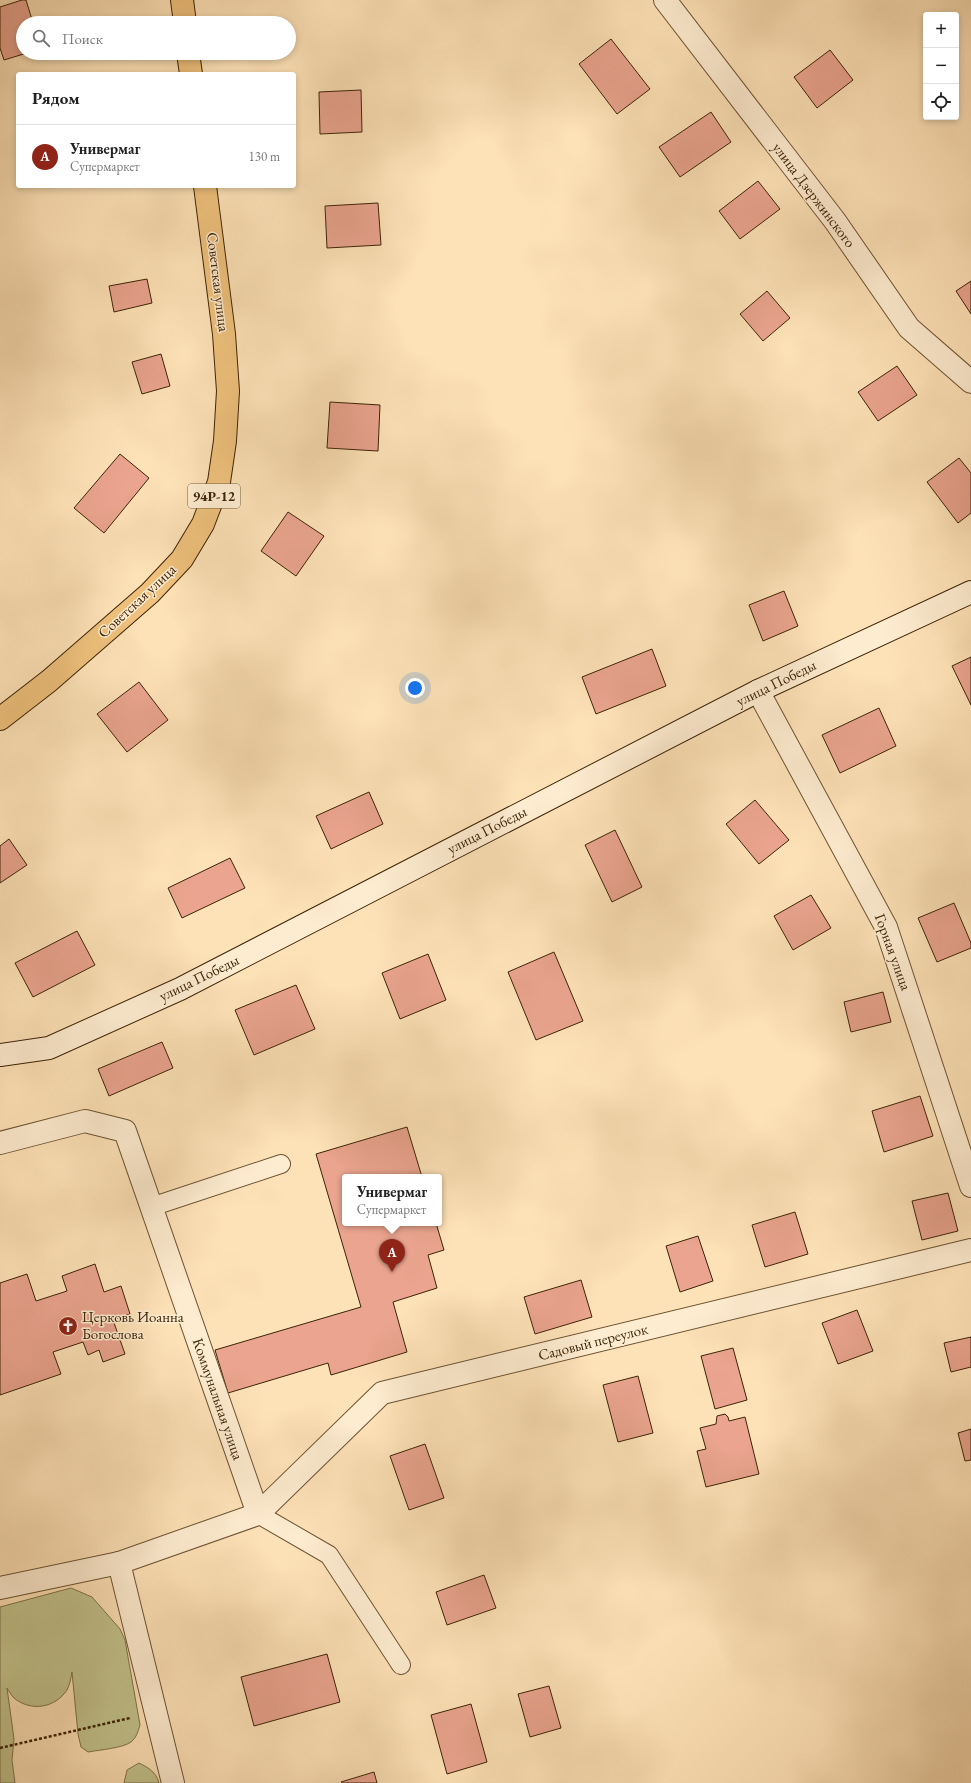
<!DOCTYPE html>
<html lang="ru">
<meta charset="utf-8">
<style>
body{margin:0;font-family:"EB Garamond",serif;background:#f6f6f6;color:#222}
.controls{position:absolute;right:12px;top:12px;display:grid;overflow:hidden;border-radius:4px;box-shadow:0 2px 6px #0003}
.controls button{width:36px;height:36px;display:grid;place-items:center;padding:0;border:0;border-bottom:1px solid #e0e0e0;background:#fff;color:#222;font:20px sans-serif}
.you{position:absolute;left:415px;top:688px;width:14px;height:14px;margin:-10px;border:3px solid #fff;border-radius:50%;background:#1a73e8;box-shadow:0 0 0 6px #1a73e833}
.badge{display:grid;place-items:center;width:26px;height:26px;border-radius:50%;background:#8f2418;color:#fff;font-size:13px;font-weight:700}
.pin{position:absolute;translate:-50% -33px;filter:drop-shadow(0 1px 2px #0008)}
.pin::after{content:'';position:absolute;top:21px;width:14px;height:12px;background:inherit;clip-path:polygon(0 0,100% 0,50% 100%)}
.popup{position:absolute;left:342px;top:1174px;width:100px;height:52px;box-sizing:border-box;display:grid;place-content:center;border-radius:4px;background:#fff;filter:drop-shadow(0 1px 3px #0005);font-size:13px;white-space:nowrap;color:#767676}
.popup b{font-size:15px;color:#222}
.popup::after{content:'';position:absolute;left:50%;top:100%;margin-left:-8px;border:8px solid transparent;border-top-color:#fff}
.list{margin:0;padding:0;list-style:none}
h2{display:flex;justify-content:space-between;align-items:center;height:52px;margin:0;padding:0 16px;font-size:17px}
h2 small{font-size:13px;font-weight:400;color:#767676}
.list li{display:grid;grid-template-columns:26px 1fr auto;gap:12px;align-items:center;box-sizing:border-box;height:64px;padding:0 16px;border-top:1px solid #e0e0e0}
.list b{display:block;font-size:15px;white-space:nowrap}
.list p{margin:0;font-size:13px;white-space:nowrap;color:#767676}
.list em{font-size:13px;font-style:normal;color:#767676}
.icon{flex:none;width:22px;height:22px;fill:none;stroke:currentColor;stroke-width:2;stroke-linecap:round;stroke-linejoin:round}
.map{position:relative;flex:none;width:971px;height:1783px;overflow:hidden}
.search{position:absolute;background:#fff;box-shadow:0 2px 6px #0003;left:16px;top:16px;width:280px;height:44px;display:flex;align-items:center;gap:10px;box-sizing:border-box;padding:0 14px;border-radius:22px;color:#767676;font-size:15px}
.panel{position:absolute;background:#fff;box-shadow:0 2px 6px #0003;left:16px;top:72px;width:280px;height:116px;border-radius:4px}
.map>svg:first-child{display:block}
.green{fill:#c2c38d;stroke:#7f734a}
.building{fill:#eaa48f;stroke:#3c2306}
.lines{fill:none;stroke-linecap:round;stroke-linejoin:round}
.service-casing{stroke:#6c5332;stroke-width:20}
.minor-casing{stroke:#6c5332;stroke-width:24}
.secondary-casing{stroke:#3c2306;stroke-width:24}
.primary-casing{stroke:#3c2306;stroke-width:24}
.path{stroke:#3c2306;stroke-width:2.5;stroke-dasharray:3 2;stroke-linecap:butt}
.service{stroke:#feecd0;stroke-width:18}
.minor{stroke:#feecd0;stroke-width:22}
.secondary{stroke:#feecd0;stroke-width:22}
.primary{stroke:#efc17c;stroke-width:22}
.labels{text-anchor:middle;stroke-width:3;stroke-linejoin:round;paint-order:stroke}
.shield{fill:#feecd0;stroke:#765f43;stroke-width:1}
.shield-label{font-size:14px;font-weight:bold;fill:#3c2306}
.street-label{font-size:15px;fill:#3c2306;stroke:#feecd0}
.poi-label{font-size:15px;fill:#3c2306;stroke:#feecd0;text-anchor:start}
</style>
<div class="map">
<svg width="971" height="1783" viewBox="0 0 971 1783">
<rect width="100%" height="100%" fill="#fee2b7"/>
<filter id="stains"><feTurbulence type="fractalNoise" baseFrequency=".005" numOctaves="4"/><feColorMatrix values="0 0 0 0 .2 0 0 0 0 .09 0 0 0 0 .02 0 0 0 .5 -.17"/></filter>
<radialGradient id="worn" r=".72"><stop offset=".6" stop-color="#630" stop-opacity="0"/><stop offset="1" stop-color="#630" stop-opacity=".3"/></radialGradient>
<!-- green -->
<g class="green">
<path d="M71,1588l21,9 28,32 5,11 15,85c-2,6 -3,12 -9,17 -8,6 -32,8 -43,10l-7,-5 -3,-13 -6,-62c-1,6 -2,12 -5,18 -12,18 -36,22 -53,8 -3,-3 -5,-7 -7,-10l7,51 -2,21 3,23h-15v-176z"/>
<path d="M139,1763c10,5 17,9 20,20h-35l3,-13z"/>
</g>
<!-- building -->
<g class="building">
<path d="M22,0h4l7,23h-10v30h4l-23,7 -4,-12v-41z"/>
<path d="M611,39l39,50 -33,25 -38,-50z"/>
<path d="M830,50l23,30 -36,28 -23,-31z"/>
<path d="M361,90l1,42 -42,2 -1,-42z"/>
<path d="M711,112l20,30 -51,35 -21,-30z"/>
<path d="M758,181l22,28 -40,30 -21,-28z"/>
<path d="M378,203l3,42 -54,3 -2,-42z"/>
<path d="M147,279l5,24 -38,9 -5,-26z"/>
<path d="M971,281v33l-15,-23z"/>
<path d="M767,291l23,27 -27,23 -23,-27z"/>
<path d="M161,354l9,32 -28,8 -10,-32z"/>
<path d="M897,366l20,29 -39,26 -20,-29z"/>
<path d="M330,402l50,3 -2,46 -51,-3z"/>
<path d="M120,454l29,24 -45,55 -30,-25z"/>
<path d="M959,458l12,15v40l-13,10 -31,-41z"/>
<path d="M288,512l36,24 -28,40 -35,-25z"/>
<path d="M784,591l14,35 -35,15 -14,-36z"/>
<path d="M652,649l14,37 -70,28 -14,-37z"/>
<path d="M971,657v48l-19,-39z"/>
<path d="M139,682l29,38 -41,32 -30,-38z"/>
<path d="M879,708l17,38 -56,27 -18,-38z"/>
<path d="M369,792l14,32 -52,25 -15,-33z"/>
<path d="M755,800l34,40 -30,24 -33,-40z"/>
<path d="M615,830l27,57 -30,15 -27,-57z"/>
<path d="M9,839l18,26 -27,18v-37z"/>
<path d="M230,858l15,30 -63,30 -14,-30z"/>
<path d="M811,895l20,33 -38,22 -19,-34z"/>
<path d="M954,903l17,40v5l-34,14 -19,-44z"/>
<path d="M77,931l18,34 -62,32 -18,-34z"/>
<path d="M554,952l29,69 -47,19 -28,-68z"/>
<path d="M428,954l18,46 -46,19 -18,-46z"/>
<path d="M296,985l19,44 -61,26 -19,-45z"/>
<path d="M883,992l8,30 -40,10 -7,-30z"/>
<path d="M162,1042l11,26 -64,28 -11,-27z"/>
<path d="M920,1096l13,40 -49,16 -12,-41z"/>
<path d="M407,1127l15,50h-77v46h91l8,27 -16,5 9,33 -44,14 14,50 -76,23 -3,-12 -100,30 -13,-43 146,-43 -45,-153z"/>
<path d="M948,1193l10,38 -36,9 -10,-39z"/>
<path d="M795,1212l13,42 -43,13 -13,-42z"/>
<path d="M698,1236l15,45 -33,11 -14,-46z"/>
<path d="M95,1264l9,28 17,-6 9,28 -17,6 12,34 -22,8 -4,-12 -11,5 -5,-13 -30,10 8,22 -61,21v-112l27,-9 9,27 31,-10 -5,-15z"/>
<path d="M581,1280l11,37 -57,17 -11,-37z"/>
<path d="M857,1310l16,41 -35,13 -16,-41z"/>
<path d="M971,1337v30l-20,5 -7,-29z"/>
<path d="M733,1348l14,52 -32,9 -14,-53z"/>
<path d="M638,1376l15,57 -35,9 -15,-57z"/>
<path d="M725,1414l3,3 1,4 16,-4 14,57 -53,13 -9,-36 9,-2 -6,-21 16,-4 1,-8z"/>
<path d="M971,1429v31l-6,1 -7,-28z"/>
<path d="M425,1444l19,54 -35,12 -19,-54z"/>
<path d="M484,1575l12,33 -49,17 -11,-33z"/>
<path d="M327,1654l13,48 -86,24 -13,-49z"/>
<path d="M549,1686l12,42 -31,9 -12,-43z"/>
<path d="M471,1704l16,58 -40,12 -16,-59z"/>
<path d="M374,1772l3,11h-35l-1,-1z"/>
</g>
<g class="lines">
<!-- service casing -->
<g class="service-casing">
<g id="service">
<path d="M151,1207l130,-43"/>
<path d="M258,1514l71,41 72,110"/>
</g>
</g>
<!-- minor casing -->
<g class="minor-casing">
<g id="minor">
<path d="M665,0l170,221 74,107 62,54"/>
<path d="M758,691l128,236 85,259"/>
<path d="M0,1143l85,-22 40,10 133,383"/>
<path d="M119,1563l54,220"/>
<path d="M0,1588l119,-25 139,-49 124,-121 589,-143"/>
</g>
</g>
<!-- secondary casing -->
<g class="secondary-casing">
<path id="secondary" d="M0,1055l49,-7 131,-59 578,-298 213,-99"/>
</g>
<!-- primary casing -->
<g class="primary-casing">
<g id="primary">
<path d="M182,0l3,23"/>
<path d="M188,53l3,21"/>
<path d="M0,719l49,-38 101,-88 32,-34 21,-35 16,-42 6,-41 3,-50 -4,-57 -19,-148"/>
</g>
</g>
<!-- path -->
<path class="path" d="M0,1748l130,-30"/>
<!-- service -->
<use href="#service" class="service"/>
<!-- minor -->
<use href="#minor" class="minor"/>
<!-- secondary -->
<use href="#secondary" class="secondary"/>
<!-- primary -->
<use href="#primary" class="primary"/>
</g>
<!-- icons -->
<defs>
<g id="church-disc" transform="scale(1)"><circle r="9.5" fill="#8f2418" stroke="#feecd0"/><path d="M-1.2-6h2.4v3.5h3.3v2.4h-3.3V6h-2.4V-.1h-3.3v-2.4h3.3Z" fill="#fff"/></g>
</defs>
<g fill-rule="evenodd">
<use href="#church-disc" x="68" y="1326"/>
</g>
<g class="labels">
<!-- shield labels -->
<rect class="shield" x="188" y="484" width="52" height="24" rx="3"/>
<g class="shield-label">
<text x="214" y="501">94Р-12</text>
</g>
<!-- street labels -->
<g class="street-label">
<text transform="translate(814 195) rotate(53)" y="5">улица Дзержинского</text>
<text transform="translate(218 282) rotate(83)" y="5">Советская улица</text>
<text transform="translate(137 601) rotate(-43)" y="5">Советская улица</text>
<text transform="translate(776 683) rotate(-26)" y="5">улица Победы</text>
<text transform="translate(487 830) rotate(-27)" y="5">улица Победы</text>
<text transform="translate(893 952) rotate(70)" y="5">Горная улица</text>
<text transform="translate(199 978) rotate(-26)" y="5">улица Победы</text>
<text transform="translate(593 1342) rotate(-14)" y="5">Садовый переулок</text>
<text transform="translate(218 1399) rotate(71)" y="5">Коммунальная улица</text>
</g>
<!-- poi labels -->
<g class="poi-label">
<text x="82" y="1322">Церковь Иоанна<tspan x="82" dy="17">Богослова</tspan></text>
</g>
</g>
<rect width="100%" height="100%" filter="url(#stains)"/>
<rect width="100%" height="100%" fill="url(#worn)"/>
</svg>
<div class="controls">
<button>+</button>
<button>−</button>
<button><svg class="icon" aria-label="locate" viewBox="0 0 24 24"><circle cx="12" cy="12" r="6"/><path d="M12 2v4M12 18v4M2 12h4M18 12h4"/></svg></button>
</div>
<div class="you"></div>
<div class="pin badge" style="left:392px;top:1272px">A</div>
<div class="popup"><b>Универмаг</b>Супермаркет</div>
<div class="search"><svg class="icon" aria-label="search" viewBox="0 0 24 24"><circle cx="10" cy="10" r="6"/><path d="M15 15l6 6"/></svg>Поиск</div>
<section class="panel">
<h2>Рядом<small></small></h2>
<ul class="list">
<li><span class="badge">A</span><div><b>Универмаг</b><p>Супермаркет</p></div><em>130 m</em></li>
</ul>
</section>
</div>
